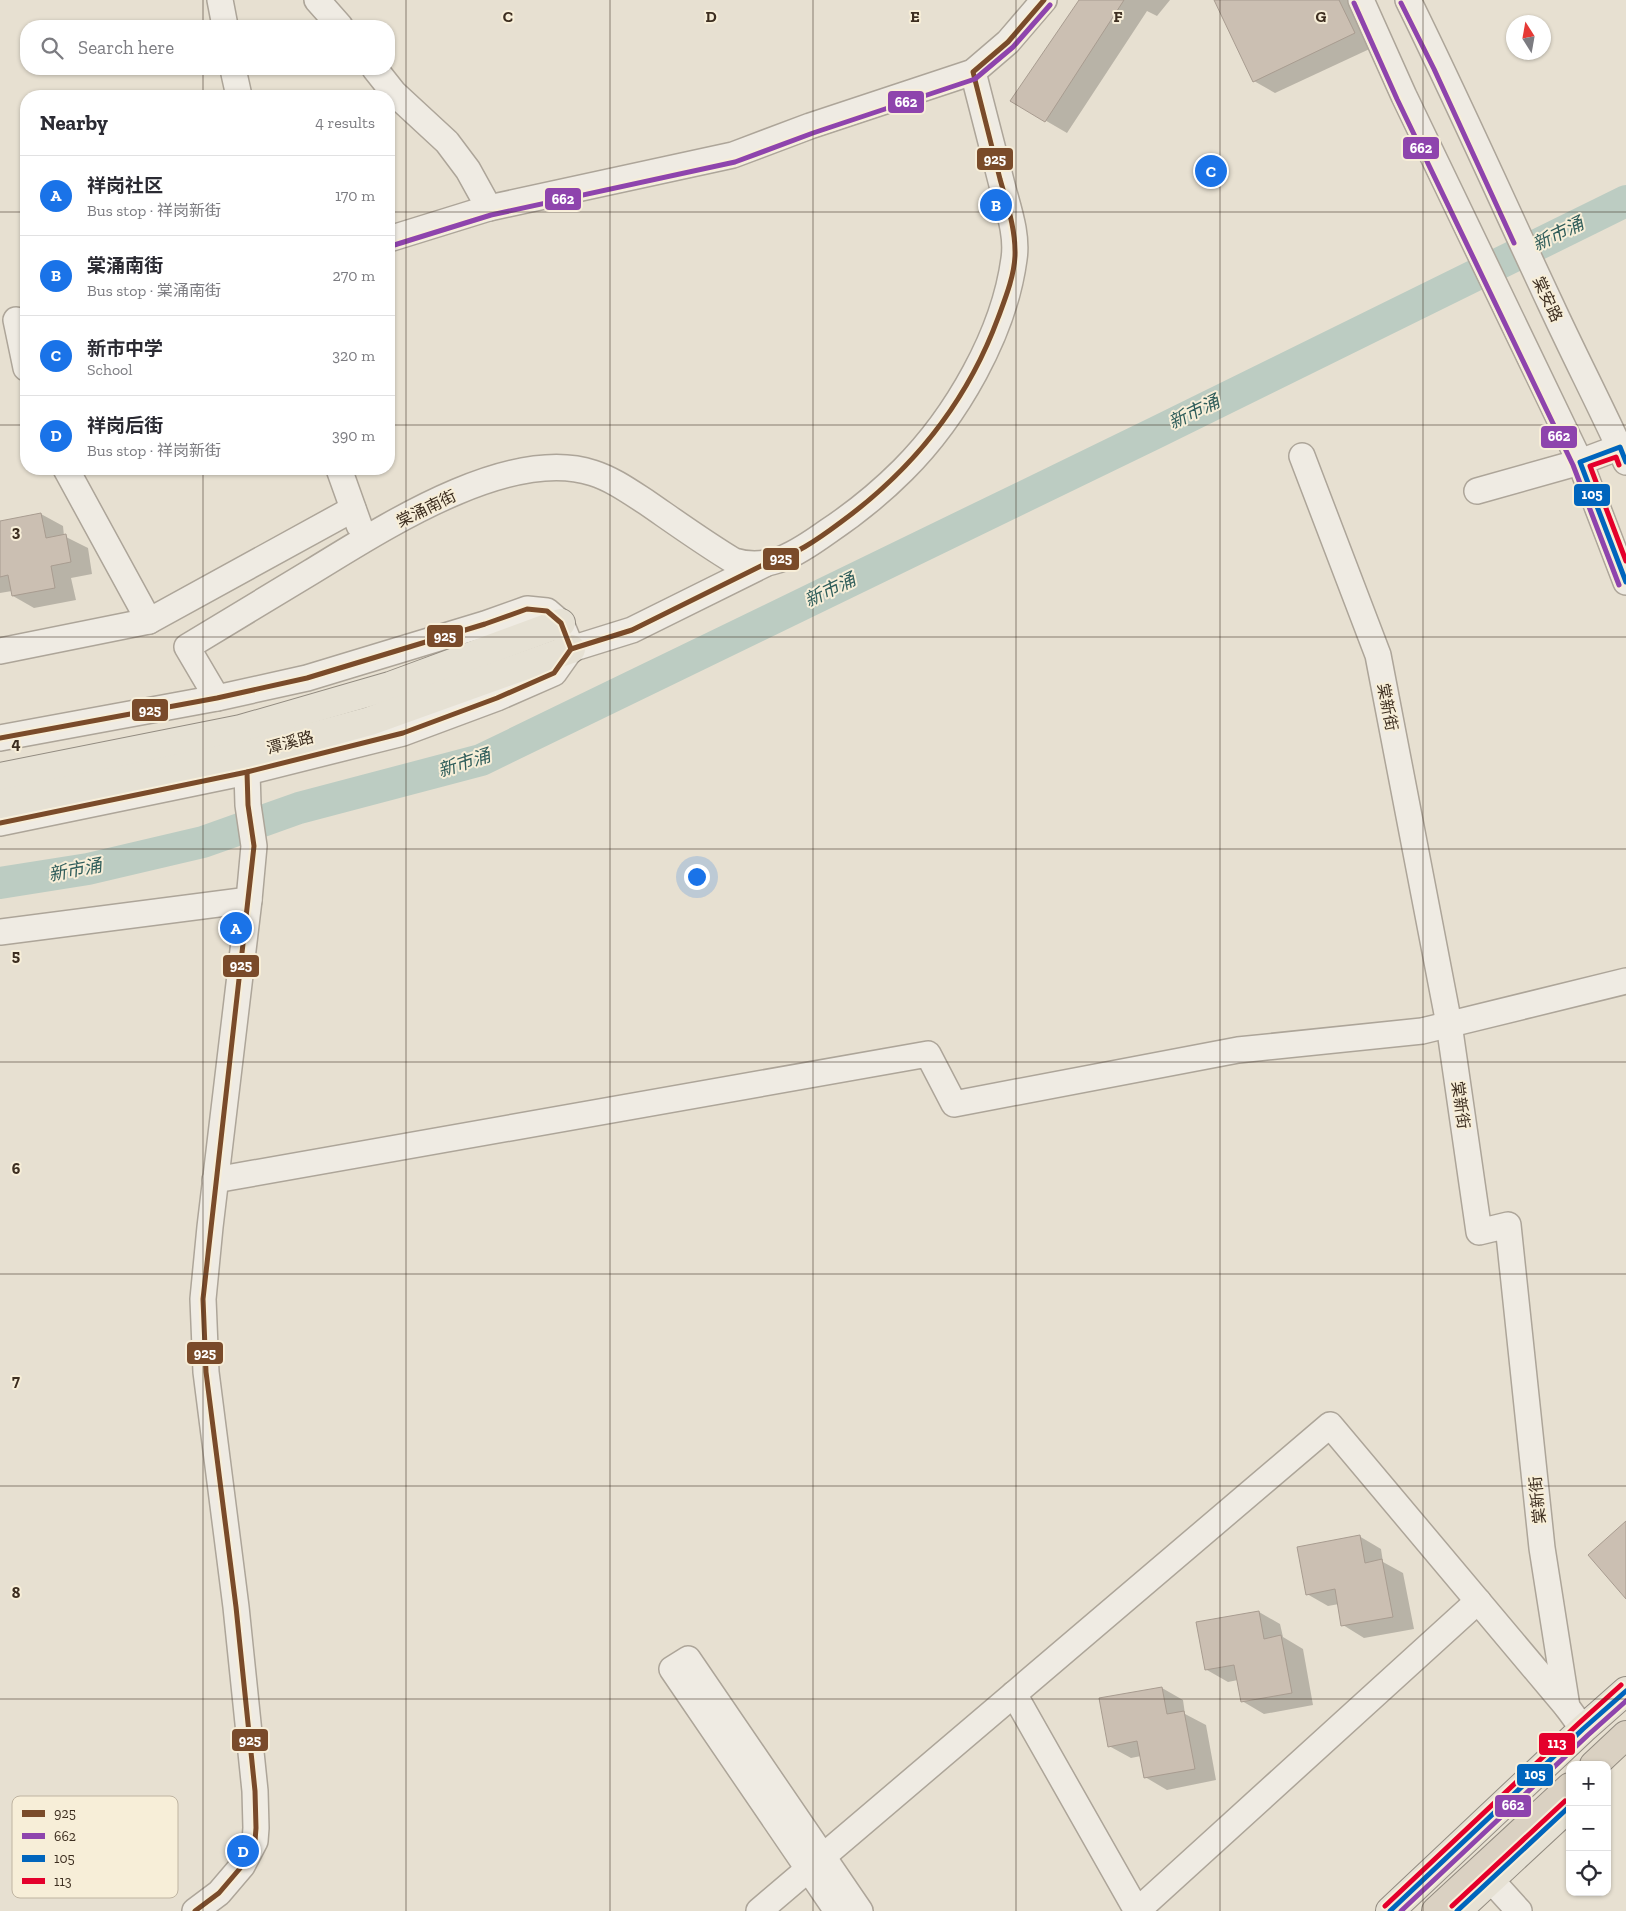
<!DOCTYPE html>
<meta charset="utf-8">
<style>
body{margin:0;font-family:"Zilla Slab","Noto Sans SC",serif;background:#f2f2f3;color:#2b2b33}
.controls{position:absolute;right:15px;bottom:15px;display:grid;overflow:hidden;border-radius:10px;box-shadow:0 1px 4px #0004}
.controls button{width:45px;height:45px;display:grid;place-items:center;padding:0;border:0;border-bottom:1px solid #e1e1e2;background:#fff;color:#2b2b33;font:25px sans-serif}
.compass{position:absolute;left:1506px;top:15px;width:45px;height:45px;border-radius:50%;background:#fff;box-shadow:0 1px 4px #0004;rotate:349deg}
.you{position:absolute;left:696px;top:876px;width:18px;height:18px;margin:-12px;border:4px solid #fff;border-radius:50%;background:#1a73e8;box-shadow:0 0 0 8px #1a73e833}
.badge{display:grid;place-items:center;width:32px;height:32px;border-radius:50%;background:#1a73e8;color:#fff;font-size:16px;font-weight:700}
.pin{position:absolute;translate:-50% -50%;border:2px solid #fff;box-shadow:0 1px 5px #0006}
.list{margin:0;padding:0;list-style:none}
h2{display:flex;justify-content:space-between;align-items:center;height:65px;margin:0;padding:0 20px;font-size:21px}
h2 small{font-size:16px;font-weight:400;color:#7c7c81}
.list li{display:grid;grid-template-columns:32px 1fr auto;gap:15px;align-items:center;box-sizing:border-box;height:80px;padding:0 20px;border-top:1px solid #e1e1e2}
.list b{display:block;font-size:19px;white-space:nowrap}
.list p{margin:0;font-size:16px;white-space:nowrap;color:#7c7c81}
.list em{font-size:16px;font-style:normal;color:#7c7c81}
.icon{flex:none;width:28px;height:28px;fill:none;stroke:currentColor;stroke-width:2;stroke-linecap:round;stroke-linejoin:round}
.map{position:relative;flex:none;width:1626px;height:1911px;overflow:hidden}
.search{position:absolute;background:#fff;box-shadow:0 1px 4px #0004;left:20px;top:20px;width:375px;height:55px;display:flex;align-items:center;gap:12px;box-sizing:border-box;padding:0 18px;border-radius:20px;color:#7c7c81;font-size:19px}
.panel{position:absolute;background:#fff;box-shadow:0 1px 4px #0004;left:20px;top:90px;width:375px;height:385px;border-radius:20px}
.map>svg:first-child{display:block}
.shadow{fill:#0003}
.lines{fill:none;stroke-linecap:round;stroke-linejoin:round}
.river{stroke:#bcccc2;stroke-width:32}
.building{fill:#cbbfb2;stroke:#a89c90}
.minor-casing{stroke:#ada599;stroke-width:28}
.major-casing{stroke:#928b80;stroke-width:30}
.highway-casing{stroke:#928b80;stroke-width:30}
.minor{stroke:#efebe3;stroke-width:25}
.major{stroke:#e6e1d4;stroke-width:28}
.highway{stroke:#dad1c2;stroke-width:28}
.bus-1-casing{stroke:#f7eed8;stroke-width:9}
.bus-2-casing{stroke:#f7eed8;stroke-width:9}
.bus-3-casing{stroke:#f7eed8;stroke-width:9}
.bus-4-casing{stroke:#f7eed8;stroke-width:9}
.bus-1{stroke:#7a4b2a;stroke-width:5}
.bus-2{stroke:#8e44ad;stroke-width:5}
.bus-3{stroke:#0065bd;stroke-width:5}
.bus-4{stroke:#e4002b;stroke-width:5}
.grid{fill:none;stroke:#3d2e20;stroke-width:1;stroke-opacity:0.55}
.labels{text-anchor:middle;stroke-width:4;stroke-linejoin:round;paint-order:stroke}
.street-label{font-size:16px;fill:#3d2e20;stroke:#f7eed8}
.water-label{font-size:18px;font-style:italic;fill:#2f5d5a;stroke:#f7eed8}
.key{fill:#f7eed8;stroke:#bfb4a1;stroke-width:1}
.key-label{font-size:14px;fill:#3d2e20}
.grid-label{font-size:16px;text-anchor:middle;font-weight:bold;fill:#3d2e20;stroke:#f7eed8;stroke-width:4;stroke-linejoin:round;paint-order:stroke}
.line-badge{stroke:#f7eed8;stroke-width:2}
.badge-label{font-size:14px;text-anchor:middle;font-weight:bold;fill:#fff}
</style>
<div class="map">
<svg width="1626" height="1911" viewBox="0 0 1626 1911">
<rect width="100%" height="100%" fill="#e7e0d1"/>
<!-- shadow -->
<g class="shadow">
<path d="M1081,0h89l-13,16 -10,-5 -80,122 -55,-32z"/>
<path d="M1215,0h139l22,46 -101,47 -21,-12z"/>
<path d="M41,514l22,12 1,10 24,12 4,26 -21,4 5,22 -42,8 -21,-12 -1,-5 -12,2v-71z"/>
<path d="M1359,1536l22,13 2,13 20,11 11,56 -50,9 -21,-13 -4,-21 -11,2 -21,-12z"/>
<path d="M1259,1612l21,12 3,13 20,12 10,56 -49,9 -22,-13 -4,-21 -10,2 -21,-12z"/>
<path d="M1162,1688l21,12 2,14 21,11 10,55 -49,10 -22,-13 -4,-21 -10,2 -22,-12z"/>
</g>
<g class="lines">
<!-- river -->
<path class="river" d="M0,883l88,-14 115,-27 96,-34 182,-48 674,-327 471,-232"/>
</g>
<!-- building -->
<g class="building">
<path d="M1079,0h45l-79,122 -35,-21z"/>
<path d="M1214,0h125l16,33 -102,49z"/>
<path d="M41,513l5,25 20,-4 5,28 -20,4 4,22 -43,8 -4,-21 -8,2v-56z"/>
<path d="M1626,1521v78l-38,-44z"/>
<path d="M1360,1535l5,28 17,-4 11,58 -52,9 -6,-37 -29,6 -9,-48z"/>
<path d="M1259,1611l5,28 17,-4 11,58 -51,9 -7,-37 -29,5 -9,-48z"/>
<path d="M1162,1687l5,27 17,-3 11,58 -51,9 -7,-37 -29,6 -9,-49z"/>
</g>
<g class="lines">
<!-- minor casing -->
<g class="minor-casing">
<g id="minor">
<path d="M220,0l5,26"/>
<path d="M317,0l23,26"/>
<path d="M1361,0l43,96 176,366 46,120"/>
<path d="M1408,0c50,101 95,203 143,305 24,52 51,104 75,157"/>
<path d="M233,69l6,27"/>
<path d="M375,69l19,24 53,49 21,28 21,38"/>
<path d="M389,239l100,-31 244,-53 77,-29 163,-54 35,-30 36,-42"/>
<path d="M16,320l10,48"/>
<path d="M1302,456l76,199 71,369 30,208 29,-7 34,323 25,159 16,22"/>
<path d="M66,469l83,152"/>
<path d="M339,469l20,56"/>
<path d="M1477,491l103,-29 40,-15"/>
<path d="M571,649l61,-19 133,-66"/>
<path d="M0,651l149,-30 204,-112"/>
<path d="M217,698l-30,-51c41,-25 82,-50 124,-75 69,-42 198,-127 282,-99 19,6 36,18 53,29 29,20 58,41 88,59 36,11 65,-9 93,-29 27,-18 53,-39 76,-62 53,-53 101,-136 111,-211 4,-26 -7,-53 -13,-78 -9,-36 -19,-73 -28,-109"/>
<path d="M0,738l217,-40 90,-20 178,-54 42,-15 20,2 14,12 7,17"/>
<path d="M0,823l247,-51 156,-39 94,-35 57,-25 17,-24"/>
<path d="M0,932l249,-32"/>
<path d="M215,1180l713,-126 26,50 284,-54 184,-19 204,-50"/>
<path d="M1014,1694l123,217 341,-310"/>
<path d="M1491,1880l28,31"/>
<path d="M195,1911l24,-18 23,-27 13,-25 1,-13 -1,-37 -19,-184 -30,-235 -3,-73 7,-72 39,-327 5,-54 -6,-41 -1,-33"/>
<path d="M759,1911l571,-486 237,282"/>
<path d="M837,1911l-165,-242 16,-10 172,252"/>
</g>
</g>
<!-- major casing -->
<g class="major-casing">
<g id="major">
<path d="M0,777l241,-48 149,-43 171,-63"/>
<path d="M0,804l245,-49 125,-34 201,-72"/>
<path d="M1390,1911l193,-182 43,-38"/>
<path d="M1457,1911l113,-105"/>
</g>
</g>
<!-- highway casing -->
<g class="highway-casing">
<g id="highway">
<path d="M1594,1765l32,-30"/>
<path d="M1436,1911l134,-124"/>
</g>
</g>
<!-- minor -->
<use href="#minor" class="minor"/>
<!-- major -->
<use href="#major" class="major"/>
<!-- highway -->
<use href="#highway" class="highway"/>
<!-- bus-1 casing -->
<g class="bus-1-casing">
<g id="bus-1">
<path d="M571,649l61,-19 133,-66c29,-8 52,-24 76,-42 71,-52 126,-120 157,-204 7,-19 16,-41 17,-62 1,-26 -8,-52 -15,-77 -9,-36 -18,-72 -27,-107l35,-30 36,-42"/>
<path d="M0,738l217,-40 90,-20 178,-54 42,-15 20,2 14,12 10,26"/>
<path d="M0,823l247,-51 156,-39 94,-35 57,-25 17,-24"/>
<path d="M195,1911l24,-18 23,-27 13,-25 1,-13 -1,-37 -19,-184 -30,-235 -3,-73 51,-453 -6,-41 -1,-33"/>
</g>
</g>
<!-- bus-2 casing -->
<g class="bus-2-casing">
<g id="bus-2">
<path d="M1354,3l43,96 176,366 46,120"/>
<path d="M1401,3l33,66 80,174"/>
<path d="M391,246l100,-31 244,-53 78,-29 162,-54 38,-32 37,-42"/>
<path d="M1401,1911l187,-176 38,-34"/>
</g>
</g>
<!-- bus-3 casing -->
<g class="bus-3-casing">
<g id="bus-3">
<path d="M1626,462l-6,-15 -40,15 46,120"/>
<path d="M1390,1911l193,-182 43,-38"/>
<path d="M1457,1911l113,-105"/>
</g>
</g>
<!-- bus-4 casing -->
<g class="bus-4-casing">
<g id="bus-4">
<path d="M1619,465l-3,-8 -26,9 36,95"/>
<path d="M1385,1906l193,-182 43,-39"/>
<path d="M1452,1906l113,-105"/>
</g>
</g>
<!-- bus-1 -->
<use href="#bus-1" class="bus-1"/>
<!-- bus-2 -->
<use href="#bus-2" class="bus-2"/>
<!-- bus-3 -->
<use href="#bus-3" class="bus-3"/>
<!-- bus-4 -->
<use href="#bus-4" class="bus-4"/>
</g>
<!-- grid -->
<path class="grid" d="M203,0v26M406,0v1911M610,0v1911M813,0v1911M1016,0v1911M1220,0v1911M1423,0v1911M203,69v27M0,212h26M389,212h1237M0,425h26M389,425h1237M203,469v1442M0,637h1626M0,849h1626M0,1062h1626M0,1274h1626M0,1486h1626M0,1699h1626"/>
<g class="labels">
<!-- street labels -->
<g class="street-label">
<text transform="translate(1548 299) rotate(65)" y="6">棠安路</text>
<text transform="translate(426 508) rotate(-26)" y="6">棠涌南街</text>
<text transform="translate(1388 707) rotate(79)" y="6">棠新街</text>
<text transform="translate(290 742) rotate(-15)" y="6">潭溪路</text>
<text transform="translate(1461 1105) rotate(82)" y="6">棠新街</text>
<text transform="translate(1537 1500) rotate(-96)" y="6">棠新街</text>
</g>
<!-- water labels -->
<g class="water-label">
<text transform="translate(1558 234) rotate(-26)" y="6">新市涌</text>
<text transform="translate(1194 412) rotate(-26)" y="6">新市涌</text>
<text transform="translate(830 590) rotate(-26)" y="6">新市涌</text>
<text transform="translate(464 763) rotate(-18)" y="6">新市涌</text>
<text transform="translate(75 870) rotate(-11)" y="6">新市涌</text>
</g>
</g>
<!-- legend -->
<rect x="12" y="1796" width="166" height="102" rx="8" class="key"/>
<rect x="22" y="1810" width="23" height="7" fill="#7a4b2a"/>
<rect x="22" y="1833" width="23" height="6" fill="#8e44ad"/>
<rect x="22" y="1855" width="23" height="7" fill="#0065bd"/>
<rect x="22" y="1878" width="23" height="6" fill="#e4002b"/>
<g class="key-label">
<text x="54" y="1818">925</text>
<text x="54" y="1841">662</text>
<text x="54" y="1863">105</text>
<text x="54" y="1886">113</text>
</g>
<g class="grid-label">
<text x="508" y="22">C</text>
<text x="711" y="22">D</text>
<text x="915" y="22">E</text>
<text x="1118" y="22">F</text>
<text x="1321" y="22">G</text>
<text x="16" y="537">3</text>
<text x="16" y="749">4</text>
<text x="16" y="961">5</text>
<text x="16" y="1174">6</text>
<text x="16" y="1386">7</text>
<text x="16" y="1598">8</text>
</g>
<g class="line-badge">
<rect x="887" y="90" width="38" height="24" rx="5" fill="#8e44ad"/>
<rect x="1402" y="136" width="38" height="24" rx="5" fill="#8e44ad"/>
<rect x="976" y="147" width="38" height="24" rx="5" fill="#7a4b2a"/>
<rect x="544" y="187" width="38" height="24" rx="5" fill="#8e44ad"/>
<rect x="1540" y="425" width="38" height="24" rx="5" fill="#8e44ad"/>
<rect x="1573" y="483" width="38" height="24" rx="5" fill="#0065bd"/>
<rect x="762" y="547" width="38" height="24" rx="5" fill="#7a4b2a"/>
<rect x="426" y="624" width="38" height="24" rx="5" fill="#7a4b2a"/>
<rect x="131" y="698" width="38" height="24" rx="5" fill="#7a4b2a"/>
<rect x="222" y="954" width="38" height="24" rx="5" fill="#7a4b2a"/>
<rect x="186" y="1341" width="38" height="24" rx="5" fill="#7a4b2a"/>
<rect x="231" y="1728" width="38" height="24" rx="5" fill="#7a4b2a"/>
<rect x="1538" y="1732" width="38" height="24" rx="5" fill="#e4002b"/>
<rect x="1516" y="1763" width="38" height="24" rx="5" fill="#0065bd"/>
<rect x="1494" y="1794" width="38" height="24" rx="5" fill="#8e44ad"/>
</g>
<g class="badge-label">
<text x="906" y="107">662</text>
<text x="1421" y="153">662</text>
<text x="995" y="164">925</text>
<text x="563" y="204">662</text>
<text x="1559" y="441">662</text>
<text x="1592" y="499">105</text>
<text x="781" y="563">925</text>
<text x="445" y="641">925</text>
<text x="150" y="715">925</text>
<text x="241" y="970">925</text>
<text x="205" y="1358">925</text>
<text x="250" y="1745">925</text>
<text x="1557" y="1748">113</text>
<text x="1535" y="1779">105</text>
<text x="1513" y="1810">662</text>
</g>
</svg>
<div class="controls">
<button>+</button>
<button>−</button>
<button><svg class="icon" aria-label="locate" viewBox="0 0 24 24"><circle cx="12" cy="12" r="6"/><path d="M12 2v4M12 18v4M2 12h4M18 12h4"/></svg></button>
</div>
<svg class="compass" viewBox="-18 -18 36 36"><path d="M0-13l5 13h-10z" fill="#e53935"/><path d="M0 13l5-13h-10z" fill="#7c7c81"/></svg>
<div class="you"></div>
<div class="pin badge" style="left:236px;top:928px">A</div>
<div class="pin badge" style="left:996px;top:205px">B</div>
<div class="pin badge" style="left:1211px;top:171px">C</div>
<div class="pin badge" style="left:243px;top:1851px">D</div>
<div class="search"><svg class="icon" aria-label="search" viewBox="0 0 24 24"><circle cx="10" cy="10" r="6"/><path d="M15 15l6 6"/></svg>Search here</div>
<section class="panel">
<h2>Nearby<small>4 results</small></h2>
<ul class="list">
<li><span class="badge">A</span><div><b>祥岗社区</b><p>Bus stop · 祥岗新街</p></div><em>170 m</em></li>
<li><span class="badge">B</span><div><b>棠涌南街</b><p>Bus stop · 棠涌南街</p></div><em>270 m</em></li>
<li><span class="badge">C</span><div><b>新市中学</b><p>School</p></div><em>320 m</em></li>
<li><span class="badge">D</span><div><b>祥岗后街</b><p>Bus stop · 祥岗新街</p></div><em>390 m</em></li>
</ul>
</section>
</div>
